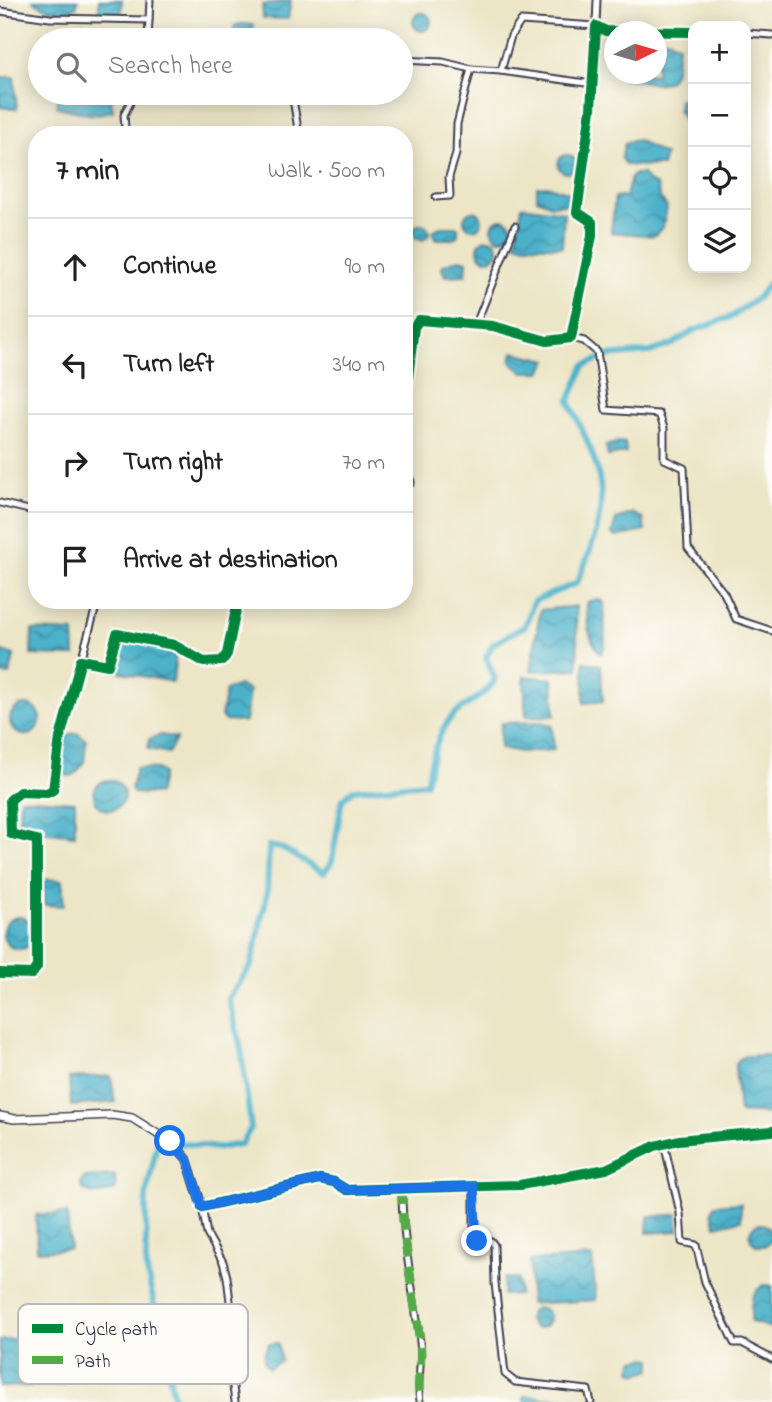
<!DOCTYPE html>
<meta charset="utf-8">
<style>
body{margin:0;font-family:"Indie Flower",sans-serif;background:#f2f2f2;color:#222}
.controls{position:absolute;right:21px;top:21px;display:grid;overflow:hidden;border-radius:14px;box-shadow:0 4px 18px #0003}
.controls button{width:63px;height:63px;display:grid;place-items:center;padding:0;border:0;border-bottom:2px solid #e0e0e0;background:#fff;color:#222;font:35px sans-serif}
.compass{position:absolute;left:604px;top:21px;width:63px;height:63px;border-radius:50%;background:#fff;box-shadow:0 4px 18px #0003;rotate:85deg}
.stop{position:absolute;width:21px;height:21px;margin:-16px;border:5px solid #1a73e8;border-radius:50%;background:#fff}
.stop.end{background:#1a73e8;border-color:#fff;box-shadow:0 2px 7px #0008}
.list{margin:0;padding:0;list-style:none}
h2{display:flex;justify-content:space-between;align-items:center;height:91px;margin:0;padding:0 28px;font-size:30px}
h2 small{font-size:23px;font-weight:400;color:#767676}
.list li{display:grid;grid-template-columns:46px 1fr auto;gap:21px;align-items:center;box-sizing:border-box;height:98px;padding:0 28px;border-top:2px solid #e0e0e0}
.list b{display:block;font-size:26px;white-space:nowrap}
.list em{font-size:23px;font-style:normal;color:#767676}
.icon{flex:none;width:38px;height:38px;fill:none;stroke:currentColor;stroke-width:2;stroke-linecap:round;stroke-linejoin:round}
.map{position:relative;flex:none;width:772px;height:1402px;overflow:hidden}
.search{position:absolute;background:#fff;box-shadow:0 4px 18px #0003;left:28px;top:28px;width:385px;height:77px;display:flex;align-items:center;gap:18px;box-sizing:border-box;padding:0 24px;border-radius:38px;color:#767676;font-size:26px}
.panel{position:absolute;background:#fff;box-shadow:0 4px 18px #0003;left:28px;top:126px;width:385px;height:483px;border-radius:28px}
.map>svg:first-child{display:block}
.water{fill:url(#water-waves);stroke:#376a82;stroke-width:2}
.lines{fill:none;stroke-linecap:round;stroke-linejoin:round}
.canal{stroke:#4cb2ca;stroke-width:6}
.street-casing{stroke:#403f50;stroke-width:9}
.secondary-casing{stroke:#403f50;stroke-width:10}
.street{stroke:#fff;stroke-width:5}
.secondary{stroke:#fff;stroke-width:7}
.quiet{stroke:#53aa46;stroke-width:9;stroke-dasharray:18 9;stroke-linecap:butt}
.cycleway-casing{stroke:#fdfcf7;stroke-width:15}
.cycleway{stroke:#00873e;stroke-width:10}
.route{stroke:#1a73e8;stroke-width:9}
.key{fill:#fdfcf7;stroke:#bbbbbf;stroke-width:2}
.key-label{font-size:19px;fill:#22223b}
</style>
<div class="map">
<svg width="772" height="1402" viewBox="0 0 772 1402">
<defs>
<pattern id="water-waves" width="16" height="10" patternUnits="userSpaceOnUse" patternTransform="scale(1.75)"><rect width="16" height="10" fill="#4cb2ca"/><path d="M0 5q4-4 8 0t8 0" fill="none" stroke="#3f90a5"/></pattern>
</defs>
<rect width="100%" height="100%" fill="#fdfcf7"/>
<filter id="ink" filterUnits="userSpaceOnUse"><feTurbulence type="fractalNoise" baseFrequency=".0143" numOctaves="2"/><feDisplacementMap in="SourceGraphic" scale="14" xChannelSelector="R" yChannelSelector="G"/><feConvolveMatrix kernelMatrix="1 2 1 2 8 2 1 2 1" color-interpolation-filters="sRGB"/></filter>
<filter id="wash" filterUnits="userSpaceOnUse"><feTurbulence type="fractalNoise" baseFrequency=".00686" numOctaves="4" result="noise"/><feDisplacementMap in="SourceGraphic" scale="28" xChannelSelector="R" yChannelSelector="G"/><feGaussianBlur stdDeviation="1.57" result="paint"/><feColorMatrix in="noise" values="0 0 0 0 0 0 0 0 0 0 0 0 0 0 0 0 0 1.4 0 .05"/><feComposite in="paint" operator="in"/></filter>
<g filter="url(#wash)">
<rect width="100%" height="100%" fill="#ece5c6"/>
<!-- water -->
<g class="water">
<path d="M33,0h45l-2,7c-14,8 -31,3 -43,-7z"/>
<path d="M99,0h23l-1,15 -22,-4z"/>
<path d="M291,0l-3,19 -25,-1 -1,-13z"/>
<circle cx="422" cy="22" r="9"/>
<path d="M240,24l14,1 -2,13 -15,2 -4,-4 1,-10z"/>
<path d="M667,39l11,6c-2,50 -14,39 -56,33l-3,-4h37l1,-34z"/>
<path d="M0,77h14l3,32 -17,-2z"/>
<path d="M57,93h53l3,18 -20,4 -36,-8z"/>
<path d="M300,93h37v6l-37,-1z"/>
<path d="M685,97h8v28l-7,-2 -8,-12 1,-11z"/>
<path d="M637,140l28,15 -3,11 -37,-1 -4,-7 4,-15z"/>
<circle cx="567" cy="164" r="9"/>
<path d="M635,174h8l6,8 8,4 2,10 8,11 -4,20 -9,9 -43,-4 4,-35 11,-1 5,-19z"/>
<path d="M549,186l24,8 -3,10 -19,1 -14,-6v-12z"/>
<path d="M522,206l42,6 -2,35 -46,-3z"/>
<circle cx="473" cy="220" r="9"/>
<circle cx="502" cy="229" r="10"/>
<circle cx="421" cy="232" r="8"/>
<path d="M441,227h17v8l-5,4h-18l-3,-8z"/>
<circle cx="488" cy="249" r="10"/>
<path d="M459,259l8,2 -1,14 -21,1 -4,-10z"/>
<path d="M513,352l35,8 -7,12h-18l-12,-10z"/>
<path d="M618,442l7,1 1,10 -18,3 -2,-10z"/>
<path d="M632,513l11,6 2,12 -29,6 -4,-3 4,-14z"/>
<path d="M597,599l7,3 1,43 -4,9c-13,-15 -15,-33 -14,-52z"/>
<path d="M576,606l2,63 -47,2 9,-61z"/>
<path d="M32,630l42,2 1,24 -44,-1z"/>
<path d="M118,639l58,10 -3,33 -58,-11z"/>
<path d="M0,651l14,4 -4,20 -10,-1z"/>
<path d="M584,662l17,3 2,36 -19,2z"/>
<path d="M524,676l29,3 2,37h-29z"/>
<path d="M239,685l10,6 -4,31 -20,-1 -4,-5 5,-26z"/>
<circle cx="25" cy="720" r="15"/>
<path d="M540,722l12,3 2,25 -32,2 -22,-4 1,-25z"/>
<path d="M77,733l9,7 -2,23 -10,12 -7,1 -7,-5c-2,-14 -2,-25 6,-36z"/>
<path d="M161,735l16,3 -9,15 -20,-4 1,-10z"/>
<path d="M136,768l21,1 6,4 -5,21 -25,-1 -2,-5z"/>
<circle cx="109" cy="795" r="15"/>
<path d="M20,798l55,4v33l-56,-7z"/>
<path d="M43,879l19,1 2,26 -20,-1z"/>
<circle cx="19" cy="933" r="16"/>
<path d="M772,1055v59l-33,-2 -4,-45 3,-7 7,-4z"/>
<path d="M111,1076l4,26 -44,4 -2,-28z"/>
<path d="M115,1175l1,14c-11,5 -27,9 -35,-2v-6l4,-4z"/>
<path d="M741,1203v17l-25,6 -4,-13 3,-8z"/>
<path d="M67,1213l3,36 -33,2 -1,-36z"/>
<path d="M678,1214v17l-31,2 1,-16z"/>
<circle cx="761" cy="1235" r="11"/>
<path d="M592,1257l4,43 -66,4v-43z"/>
<path d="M504,1278l14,1 1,16h-16z"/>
<path d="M764,1285l8,1v42l-21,-6c1,-17 -3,-28 13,-37z"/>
<circle cx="539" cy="1318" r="10"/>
<path d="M30,1337l38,3 3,34 -8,11 -63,2v-46z"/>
<path d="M278,1343l3,18 -12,7c-9,-6 -5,-17 0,-24z"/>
<path d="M645,1358l7,1v10l-14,5 -7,-4 3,-10z"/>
<path d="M524,1396l52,3v3h-52z"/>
</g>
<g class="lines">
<!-- canal -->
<path class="canal" d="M175,1402l-29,-135v-72l12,-55 59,8 24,-4 10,-16 -10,-80 -13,-50 23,-32 16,-72 2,-48 12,2 43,25 8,-12 10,-61 11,-10 73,-7c6,-21 9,-45 23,-63 13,-17 35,-20 46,-41l-9,-21 7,-14 32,-18 9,-25 43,-18c36,-84 30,-101 -8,-182l15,-35 23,-10 43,-4 23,-8 20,-13 40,-15 24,-18 15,-18"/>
</g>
</g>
<g filter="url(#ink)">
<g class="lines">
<!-- street casing -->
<g class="street-casing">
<g id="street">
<path d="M0,11l50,7 99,2"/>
<path d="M746,33l26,2"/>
<path d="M148,40l2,-40"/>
<path d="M401,60l42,2 28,7"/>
<path d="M501,71l92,13"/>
<path d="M292,93l7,42"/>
<path d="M125,128l-1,-13 11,-22"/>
<path d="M436,197l14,-1 -1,-19 7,-23 1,-30 14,-55 30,2 10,-35 10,-15 75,5 1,-26"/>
<path d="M476,324l39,-98"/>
<path d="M571,338l13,3 13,11 9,58 53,4 5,14v31l20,9 4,80 36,45 12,26 36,12"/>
<path d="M404,412l10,-85 5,-7 74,6 54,15 24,-3 21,-102v-14l-15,-10 14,-103 5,-83 10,5 87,1"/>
<path d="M404,474l6,2 1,7"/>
<path d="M0,503l37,9"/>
<path d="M81,660l17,-60"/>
<path d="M0,973l32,1 5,-7v-127l-26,-6 -1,-34 10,-8 27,1 6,-3 7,-52 21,-78 27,5 9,-31 57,11 30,17 18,-1 5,-7 11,-54"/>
<path d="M664,1143l16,70 2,29 14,3 9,37 29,61h8l30,16"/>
<path d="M402,1186c-1,49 12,107 18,156 3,20 -4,39 0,59"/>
<path d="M474,1186v52l17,3 3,4 1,38 10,91 10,8 73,8 3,12"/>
<path d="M202,1207l5,27 16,28 4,15 5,40 -4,33 7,52"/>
</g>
</g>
<!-- secondary casing -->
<g class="secondary-casing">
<path id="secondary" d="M0,1116l14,3 98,-4 20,3 43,27 12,14 15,48 118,-28 14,3 13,8 173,-5 86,-16 49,-23 24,-6 93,-9"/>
</g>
<!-- street -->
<use href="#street" class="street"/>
<!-- secondary -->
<use href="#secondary" class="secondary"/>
<!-- quiet -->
<path class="quiet" d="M402,1186c-1,49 12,107 18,156 3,20 -4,39 0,59"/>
<!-- cycleway casing -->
<g class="cycleway-casing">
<g id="cycleway">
<path d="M404,412l10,-85 5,-7 74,6 54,15 24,-3 21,-102v-14l-15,-10 14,-103 5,-83 10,5 87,1"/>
<path d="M0,973l32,1 5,-7v-127l-26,-6 -1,-34 10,-8 27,1 6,-3 7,-52 21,-78 27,5 9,-31 57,11 30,17 18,-1 5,-7 11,-54"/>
<path d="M202,1207l118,-28 14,3 13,8 173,-5 86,-16 49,-23 24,-6 93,-9"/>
</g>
</g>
<!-- cycleway -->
<use href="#cycleway" class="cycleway"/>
</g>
</g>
<g class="lines" filter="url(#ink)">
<!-- route -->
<path class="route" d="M170,1141l17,18 15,48 118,-28 14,3 13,8 127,-4 3,55"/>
</g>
<!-- legend -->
<rect x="18" y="1304" width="230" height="80" rx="10" class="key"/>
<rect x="32" y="1324" width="31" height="9" fill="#00873e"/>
<rect x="32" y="1356" width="31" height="8" fill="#53aa46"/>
<g class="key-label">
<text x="75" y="1335">Cycle path</text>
<text x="75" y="1367">Path</text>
</g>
</svg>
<div class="controls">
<button>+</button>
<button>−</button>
<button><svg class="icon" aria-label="locate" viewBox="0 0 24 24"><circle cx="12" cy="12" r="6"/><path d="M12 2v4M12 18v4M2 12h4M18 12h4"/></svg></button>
<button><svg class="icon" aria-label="layers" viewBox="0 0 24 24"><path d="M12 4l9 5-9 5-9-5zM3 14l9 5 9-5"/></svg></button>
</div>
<svg class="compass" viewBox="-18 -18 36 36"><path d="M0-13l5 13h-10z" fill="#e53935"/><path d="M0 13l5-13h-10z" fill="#767676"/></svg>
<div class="stop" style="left:170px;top:1141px"></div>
<div class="stop end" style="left:477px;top:1241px"></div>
<div class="search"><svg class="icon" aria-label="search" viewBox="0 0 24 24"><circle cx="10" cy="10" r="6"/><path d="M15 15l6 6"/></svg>Search here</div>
<section class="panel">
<h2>7 min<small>Walk · 500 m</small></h2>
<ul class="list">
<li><svg class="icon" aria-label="ahead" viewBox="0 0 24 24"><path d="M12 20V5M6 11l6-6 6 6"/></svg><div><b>Continue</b></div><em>90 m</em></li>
<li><svg class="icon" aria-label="left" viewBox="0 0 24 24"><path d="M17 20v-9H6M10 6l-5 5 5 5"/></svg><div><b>Turn left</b></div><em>340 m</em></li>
<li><svg class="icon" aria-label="right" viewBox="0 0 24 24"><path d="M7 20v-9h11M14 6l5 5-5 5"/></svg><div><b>Turn right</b></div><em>70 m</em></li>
<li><svg class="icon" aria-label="arrive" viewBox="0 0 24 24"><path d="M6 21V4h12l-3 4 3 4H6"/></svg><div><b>Arrive at destination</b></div></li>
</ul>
</section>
</div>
